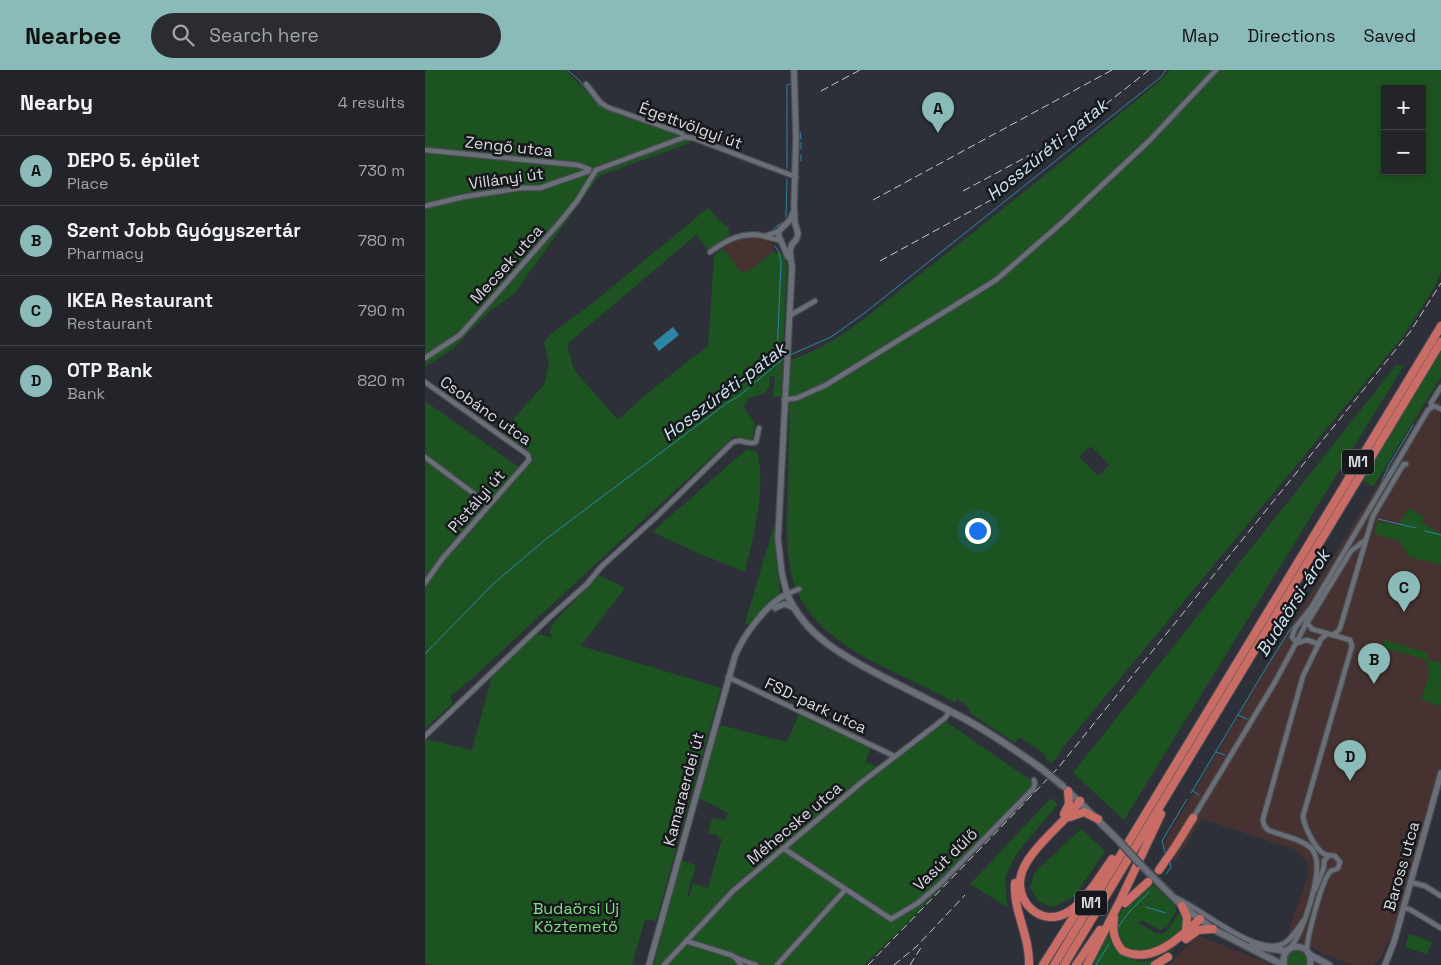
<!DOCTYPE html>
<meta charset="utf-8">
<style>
body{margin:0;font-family:"Space Grotesk",sans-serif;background:#2a2c32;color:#f1f3f6}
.controls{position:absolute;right:15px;top:15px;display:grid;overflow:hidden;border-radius:0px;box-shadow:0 2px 8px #0003}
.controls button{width:45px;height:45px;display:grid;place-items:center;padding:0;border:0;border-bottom:1px solid #3f4147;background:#22242a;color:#f1f3f6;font:25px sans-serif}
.you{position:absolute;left:552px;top:460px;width:18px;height:18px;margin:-12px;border:4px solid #fff;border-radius:50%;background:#1a73e8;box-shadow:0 0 0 8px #1a73e833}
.badge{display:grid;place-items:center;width:32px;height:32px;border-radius:50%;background:#8bbbb9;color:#111;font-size:16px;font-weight:700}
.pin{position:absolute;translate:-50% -41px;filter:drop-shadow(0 1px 2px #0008)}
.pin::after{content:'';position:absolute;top:26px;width:18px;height:15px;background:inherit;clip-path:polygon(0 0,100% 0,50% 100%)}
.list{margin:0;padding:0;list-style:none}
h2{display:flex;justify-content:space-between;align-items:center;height:65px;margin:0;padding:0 20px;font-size:21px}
h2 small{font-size:16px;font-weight:400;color:#a2a4a8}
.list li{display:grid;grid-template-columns:32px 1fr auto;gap:15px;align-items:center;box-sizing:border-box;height:70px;padding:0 20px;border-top:1px solid #3f4147}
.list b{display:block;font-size:19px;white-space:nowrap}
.list p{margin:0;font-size:16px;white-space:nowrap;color:#a2a4a8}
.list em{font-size:16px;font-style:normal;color:#a2a4a8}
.icon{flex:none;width:28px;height:28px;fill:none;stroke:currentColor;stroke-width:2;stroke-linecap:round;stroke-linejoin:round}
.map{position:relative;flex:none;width:1016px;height:895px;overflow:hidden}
header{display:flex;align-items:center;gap:30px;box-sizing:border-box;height:70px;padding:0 25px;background:#8bbbb9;color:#111}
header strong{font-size:24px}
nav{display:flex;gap:28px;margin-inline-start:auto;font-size:18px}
.search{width:350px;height:45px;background:#2a2c32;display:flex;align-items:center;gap:12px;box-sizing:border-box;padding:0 18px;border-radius:28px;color:#a2a4a8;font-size:19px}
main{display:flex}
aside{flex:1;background:#22242a}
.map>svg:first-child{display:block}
.commercial{fill:#463230}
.green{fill:#1c5320;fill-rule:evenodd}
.water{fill:#2d85a6}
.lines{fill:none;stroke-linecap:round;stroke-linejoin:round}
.stream{stroke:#2d85a6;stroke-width:1}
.minor-casing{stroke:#484b51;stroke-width:7}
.tertiary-casing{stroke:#484b51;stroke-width:8}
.secondary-casing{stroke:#484b51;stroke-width:9}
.motorway-casing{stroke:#484b51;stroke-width:10}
.minor{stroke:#6a6f77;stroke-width:4.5}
.tertiary{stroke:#6a6f77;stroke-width:5.5}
.secondary{stroke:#6a6f77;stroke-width:6}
.motorway{stroke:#c86c65;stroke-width:8}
.rail{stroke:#c5c7cc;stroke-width:1;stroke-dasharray:8 4;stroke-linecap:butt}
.secondary-bridge-casing{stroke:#484b51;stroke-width:9;stroke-linecap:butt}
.secondary-bridge{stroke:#6a6f77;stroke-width:6}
.labels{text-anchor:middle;stroke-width:5;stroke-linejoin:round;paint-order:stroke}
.shield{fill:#17181c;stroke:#9fa0a5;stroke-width:1}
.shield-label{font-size:15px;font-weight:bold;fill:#d9dbe0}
.street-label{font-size:16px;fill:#d9dbe0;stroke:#17181c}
.park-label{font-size:16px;fill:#83dd85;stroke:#17181c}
.water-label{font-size:18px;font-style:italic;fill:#cde5f0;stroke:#17181c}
</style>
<header>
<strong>Nearbee</strong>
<div class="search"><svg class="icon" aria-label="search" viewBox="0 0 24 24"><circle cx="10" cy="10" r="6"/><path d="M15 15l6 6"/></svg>Search here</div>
<nav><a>Map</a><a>Directions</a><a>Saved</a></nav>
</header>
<main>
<aside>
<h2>Nearby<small>4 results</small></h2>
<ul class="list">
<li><span class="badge">A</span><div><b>DEPO 5. épület</b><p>Place</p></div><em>730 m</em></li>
<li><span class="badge">B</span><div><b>Szent Jobb Gyógyszertár</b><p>Pharmacy</p></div><em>780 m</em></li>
<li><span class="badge">C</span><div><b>IKEA Restaurant</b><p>Restaurant</p></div><em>790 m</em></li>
<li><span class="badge">D</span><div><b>OTP Bank</b><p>Bank</p></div><em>820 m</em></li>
</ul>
</aside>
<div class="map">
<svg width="1016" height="895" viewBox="0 0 1016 895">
<rect width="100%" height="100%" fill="#2d3038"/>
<!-- commercial -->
<g class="commercial">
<path d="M330,166l19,8 -1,8 -23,19 -9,1 -20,-26 18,-8z"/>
<path d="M1015,330l1,371 -40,139 -11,29 -11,22 -6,4h-20l-32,-12 -33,-20 21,-61 -2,-10 -11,-12 -94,-31 -27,43 -12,-17 138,-236 124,-201 5,-7 5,2z"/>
<path d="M772,865l75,30h-103z"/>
</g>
<!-- green -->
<g class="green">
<path d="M0,0h140l38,38 32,7 51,17 4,11 -91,33 -85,118 -24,17 -37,38 -28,18z"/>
<path d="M745,0h271v202l-7,16 -29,46 -339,410 -9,13 -6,6 -5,-4 -1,-5 -26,-17 -4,6 -45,-30 -2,-6 -11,-8 -2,4c-40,-24 -87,-38 -123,-68 -16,-12 -32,-32 -38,-51 -10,-33 -7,-68 -6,-102 1,-41 1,-81 2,-122 48,-14 90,-55 129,-85 83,-64 163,-130 243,-196zM960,19h37v82h-37zM666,376l18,19 -11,11 -19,-19z"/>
<path d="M283,138l16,17 4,1 2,11 -22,13 -12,-15 -129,109 7,26 44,50c7,-8 16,-13 23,-22l67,-52 6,-90 9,-8 18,24 9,-2 23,-18 10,2 4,14 -6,129h-8l2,-20 -5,-1 -1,11 -5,7 -16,4 -4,9 11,17 -2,14 -2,2 -17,-4 -258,239 -25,21 1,8 -27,25v-328l94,66 9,-12 -24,-17 10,-20 30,-33 5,-21 -5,-22 7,-8 39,-29z"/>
<path d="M1016,279v28l-68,110 -11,-7z"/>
<path d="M972,294l6,3 -279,453 -51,-47z"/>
<path d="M322,379l10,3c10,35 -4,85 -12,120l-47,-19 -46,-21z"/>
<path d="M984,438l15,9 -3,5 20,12v31l-35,-9 1,-2 -8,-13 -25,-7 4,-13 20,5z"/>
<path d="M350,452l1,37 4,32 -2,4 -29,30 -4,-2z"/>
<path d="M174,505l26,13 -44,58 140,42 -65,233 -11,-2 -13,46h-199l-8,-2v-224l47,11 20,-75 44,-42 17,5 -4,-6 4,-9z"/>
<path d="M959,570l44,13 -1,7 14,3v43l-20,-6c4,-14 15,-33 0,-42l-37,-10 -2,-1z"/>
<path d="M374,644l72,33 -6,15 12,5 -74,62 4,2 63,-53 74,-58 95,66 -135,140 -40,39h-210l27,-105 15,5 -9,31 2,1 4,-13 15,4 14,-49 -5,-2 1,-2 -10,-2 4,-15 13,3 3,-8 -29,-15 3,-17 18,-56 67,17z"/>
<path d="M626,728l7,6 -42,50 -11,24 2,29 -37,-23z"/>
<path d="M656,759l24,22 -31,46 -21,10 -14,-5 -9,-14 4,-15z"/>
<path d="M726,813l24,23 1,5 -9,16 -7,3 -19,-10 -2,3c24,15 24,16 39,-9l4,-1c9,14 -8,27 -17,37l-35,3 -11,-11 -3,-21 1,-6z"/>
<path d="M685,857c3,8 5,20 11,25 4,5 11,8 17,9 24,4 39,-17 53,-32l-22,25 -18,11h-60z"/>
<path d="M984,864l23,8 -5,12 -22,-7z"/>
<path d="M870,879l10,4 2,7 -1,5h-19v-10z"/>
</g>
<!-- water -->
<path class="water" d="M248,257l6,8 -20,16 -6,-8z"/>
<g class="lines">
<!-- stream -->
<g class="stream">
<path d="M142,0l11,9 22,28"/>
<path d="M375,62l1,7"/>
<path d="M376,79v-7"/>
<path d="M376,91v-6"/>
<path d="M362,98v-83l4,-1v-11"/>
<path d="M361,147l1,-38"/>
<path d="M348,160l5,-5 7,-4"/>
<path d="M350,176l4,6 2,11 -4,93 2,5"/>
<path d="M365,285l41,-18 31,-22 299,-238 5,-7"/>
<path d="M953,449l38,9"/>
<path d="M1000,461l16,4"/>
<path d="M881,541l74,-125 9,-21 24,-40"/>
<path d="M0,584l68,-70 53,-45 181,-136 12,-7 45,-38"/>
<path d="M813,645l9,4"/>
<path d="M791,682l9,3"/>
<path d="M768,721l6,4"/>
<path d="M766,723l78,-130 22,-35 6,-6"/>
<path d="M740,783l-3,-12 25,-42"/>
<path d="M741,804l5,-7 -1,-6 3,-3"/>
<path d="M721,837l20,6"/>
<path d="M692,859l11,-16 21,-21"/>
<path d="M671,895l13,-21"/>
</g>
<!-- minor casing -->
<g class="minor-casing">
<g id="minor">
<path d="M161,14l14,18 7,5 74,26 4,4 8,1 103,39"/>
<path d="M0,80l153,15 11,4"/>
<path d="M171,100l89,-33"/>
<path d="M0,136l38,-9 58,-9h19l49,-17"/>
<path d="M340,166l14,-5"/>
<path d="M341,167l13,3"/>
<path d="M285,182c17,-12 32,-21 54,-16"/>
<path d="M364,246l26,-15"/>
<path d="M0,288l35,-23 100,-113 17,-21 19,-31"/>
<path d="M0,312l103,73 1,5 -87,99 -17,24"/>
<path d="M359,330l13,-2 29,-13 170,-105 69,-60 84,-79 67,-71"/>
<path d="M1007,337l-1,-4 10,-16"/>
<path d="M0,387l64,48"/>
<path d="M362,524l12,-5"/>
<path d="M884,550l42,-69 13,-10"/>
<path d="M908,565l6,-5 2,-5 32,-109 27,-46 4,-6h2"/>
<path d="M872,573l-5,-6 3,-9 16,-20 117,-198 6,-4 7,3"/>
<path d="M872,573l10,-3 12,4"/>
<path d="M303,607l164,78"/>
<path d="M0,666l125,-119 37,-33 14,-17 54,-49 77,-75c9,-6 15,3 24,-1l3,-14"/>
<path d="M768,748l82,-136 28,-52 7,-18"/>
<path d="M358,778l108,71 27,-16 22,-19 93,-95 2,-5 -1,-4"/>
<path d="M985,812l15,4 16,10"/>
<path d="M890,820l9,-23v-6l4,-5"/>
<path d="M749,827c25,9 85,64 112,45 7,-5 12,-14 17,-21"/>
<path d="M978,837l8,3 30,18"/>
<path d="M261,871l45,14 4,2 6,8"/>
<path d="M866,877c12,-15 26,-61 26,-81 0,-6 -2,-13 -6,-18 -9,-9 -31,-13 -43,-18l-4,-5 -1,-6 40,-143 18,-37 6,-5"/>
<path d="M882,880c0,-12 15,-72 24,-79 2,-1 5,-1 7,-3l2,-6 -5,-6c-4,-1 -7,0 -11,-2 -9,-5 -20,-28 -21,-38l49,-170 -2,-6 -38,-11 -5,-6"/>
<path d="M311,888l20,7"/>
<path d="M239,895l69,-74 129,-109 83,-64 5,-7"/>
<path d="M352,895l68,-75"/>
</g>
</g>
<!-- tertiary casing -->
<g class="tertiary-casing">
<g id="tertiary">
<path d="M363,187l-10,-23c3,-10 12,-8 15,-21"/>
<path d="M362,524l-5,-20 -4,-35 14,-271 -2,-17 2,-7 4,-4 2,-6 -3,-11 -1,-17 2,-69 -2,-67"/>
<path d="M350,538l9,-4 9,3"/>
<path d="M224,895l86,-309c8,-20 32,-53 52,-62"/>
<path d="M960,895l9,-23 47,-169"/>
</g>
</g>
<!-- secondary casing -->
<g class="secondary-casing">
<g id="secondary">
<path d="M362,524c19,44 60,64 100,85 26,13 52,26 78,40 27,15 52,32 77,50"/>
<path d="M642,720l49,48"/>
<path d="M716,795l41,41 31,23 70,36"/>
<path d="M826,876l36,5"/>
<path d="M885,885l19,10"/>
<path d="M859,895c-5,-25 31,-24 26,0"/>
</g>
</g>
<!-- motorway casing -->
<g class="motorway-casing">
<g id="motorway">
<path d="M655,731c-15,22 -50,47 -58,71 -10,28 19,57 46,40 10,-5 17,-16 24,-24"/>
<path d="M639,744l5,-10 -1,-13"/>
<path d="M645,747l14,-5 14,7"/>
<path d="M734,800l16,-23 18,-29"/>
<path d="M590,813c-2,28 15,53 14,82"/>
<path d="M665,821l22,-32"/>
<path d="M700,833l23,-21"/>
<path d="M757,836l5,11 -1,16"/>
<path d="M689,848c-2,13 0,23 9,33 30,14 57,-14 77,-32"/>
<path d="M761,869l12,-9 15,-1"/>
<path d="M618,895l38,-60"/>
<path d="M629,895l387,-639"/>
<path d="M639,895l377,-623"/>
<path d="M651,895l24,-35"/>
<path d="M662,895l33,-64 41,-87"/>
<path d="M730,895l13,-8"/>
</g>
</g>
<!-- minor -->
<use href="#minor" class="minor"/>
<!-- tertiary -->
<use href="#tertiary" class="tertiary"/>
<!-- secondary -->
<use href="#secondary" class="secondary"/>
<!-- motorway -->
<use href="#motorway" class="motorway"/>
<!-- rail -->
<g class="rail">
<path d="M396,21l39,-21"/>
<path d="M538,121l80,-43"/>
<path d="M448,130l239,-130"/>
<path d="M455,191l111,-61 14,-11 29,-28 115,-91"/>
<path d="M443,895l190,-197 352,-436 31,-49"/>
<path d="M469,895l22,-18 49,-52"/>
<path d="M485,895l12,-19"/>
</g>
<!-- secondary-bridge casing -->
<g class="secondary-bridge-casing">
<g id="secondary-bridge">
<path d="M617,699l22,18"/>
<path d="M691,768l25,27"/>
</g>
</g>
<!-- secondary-bridge -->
<use href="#secondary-bridge" class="secondary-bridge"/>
</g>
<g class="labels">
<!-- shield labels -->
<g class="shield">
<rect x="917" y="379.5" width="32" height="25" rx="4"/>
<rect x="650" y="820.5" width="32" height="25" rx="4"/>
</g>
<g class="shield-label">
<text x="933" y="397">M1</text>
<text x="666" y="838">M1</text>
</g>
<!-- street labels -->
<g class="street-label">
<text transform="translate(266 55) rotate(20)" y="6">Égettvölgyi út</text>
<text transform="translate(84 76) rotate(6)" y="6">Zengő utca</text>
<text transform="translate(81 108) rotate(-8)" y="6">Villányi út</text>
<text transform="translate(81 194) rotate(-48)" y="6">Mecsek utca</text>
<text transform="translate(61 340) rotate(35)" y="6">Csobánc utca</text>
<text transform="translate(51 431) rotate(-49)" y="6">Pistályi út</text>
<text transform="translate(391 635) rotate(25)" y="6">FSD-park utca</text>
<text transform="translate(258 719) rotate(-75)" y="6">Kamaraerdei út</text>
<text transform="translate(369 753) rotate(-40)" y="6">Méhecske utca</text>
<text transform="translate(520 789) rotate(-44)" y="6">Vasút dűlő</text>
<text transform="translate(976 796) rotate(-74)" y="6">Baross utca</text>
</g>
<!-- park labels -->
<g class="park-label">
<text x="151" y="844">Budaörsi Új<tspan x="151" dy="18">Köztemető</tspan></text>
</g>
<!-- water labels -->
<g class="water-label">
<text transform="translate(622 80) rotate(-39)" y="6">Hosszúréti-patak</text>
<text transform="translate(299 322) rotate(-37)" y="6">Hosszúréti-patak</text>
<text transform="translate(868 533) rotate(-58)" y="6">Budaörsi-árok</text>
</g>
</g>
</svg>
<div class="controls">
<button>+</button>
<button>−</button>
</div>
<div class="you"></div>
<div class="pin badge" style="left:513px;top:63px">A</div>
<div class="pin badge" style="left:949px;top:614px">B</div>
<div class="pin badge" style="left:979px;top:542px">C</div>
<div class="pin badge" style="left:925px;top:711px">D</div>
</div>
</main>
